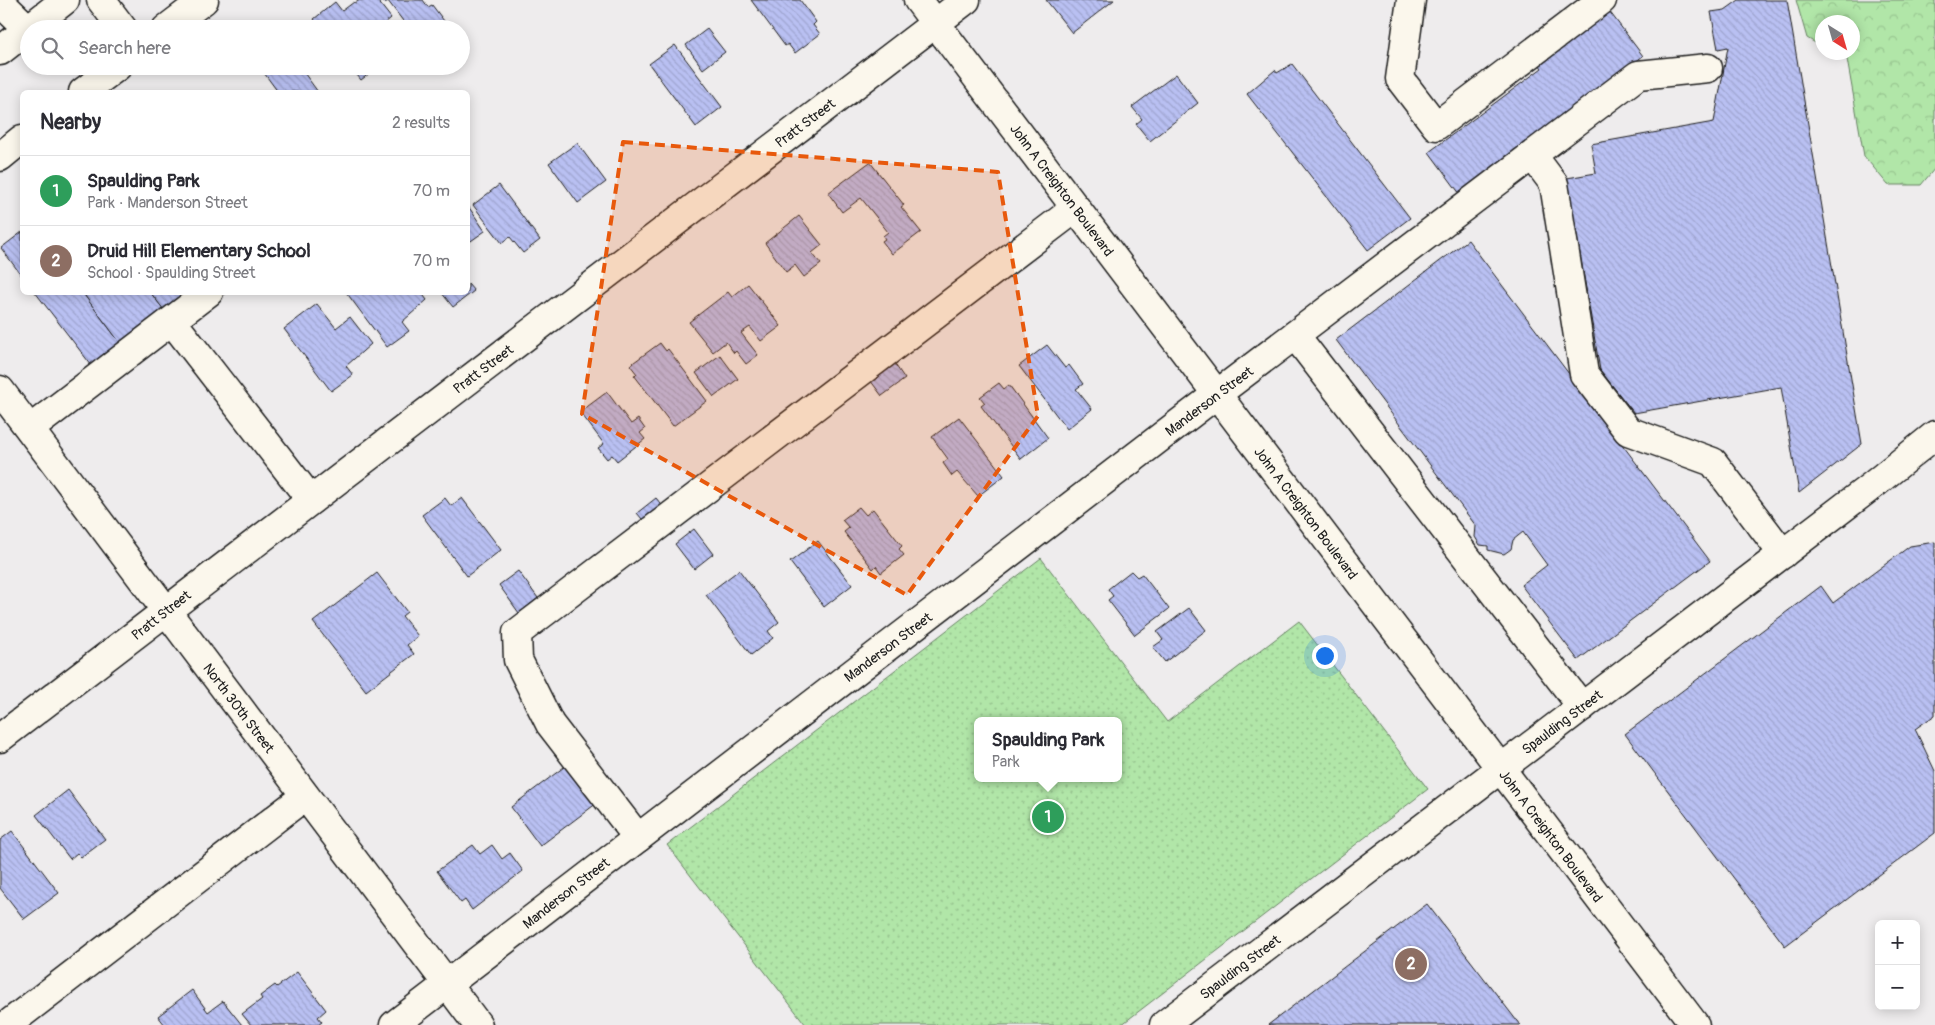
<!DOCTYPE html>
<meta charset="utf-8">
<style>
body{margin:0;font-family:Pangolin,sans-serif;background:#f7f7f7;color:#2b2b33}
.controls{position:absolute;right:15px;bottom:15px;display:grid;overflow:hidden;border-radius:8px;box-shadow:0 2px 12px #0003}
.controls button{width:45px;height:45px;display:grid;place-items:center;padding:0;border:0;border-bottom:1px solid #e1e1e2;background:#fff;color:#2b2b33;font:25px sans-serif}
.compass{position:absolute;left:1815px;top:15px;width:45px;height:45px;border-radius:50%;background:#fff;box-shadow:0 2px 12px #0003;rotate:143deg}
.you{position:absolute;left:1324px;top:655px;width:18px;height:18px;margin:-12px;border:4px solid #fff;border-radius:50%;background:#1a73e8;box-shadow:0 0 0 8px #1a73e833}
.badge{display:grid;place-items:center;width:32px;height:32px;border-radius:50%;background:#c8321e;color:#fff;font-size:16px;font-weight:700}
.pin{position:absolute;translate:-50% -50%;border:2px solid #fff;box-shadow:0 1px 5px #0006}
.popup{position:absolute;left:974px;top:717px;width:148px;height:65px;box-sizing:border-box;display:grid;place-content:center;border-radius:8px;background:#fff;filter:drop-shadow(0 1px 4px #0005);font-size:16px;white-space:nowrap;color:#7c7c81}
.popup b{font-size:19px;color:#2b2b33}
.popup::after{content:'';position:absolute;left:50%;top:100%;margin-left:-10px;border:10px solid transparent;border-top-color:#fff}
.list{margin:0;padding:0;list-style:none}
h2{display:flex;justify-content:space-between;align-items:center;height:65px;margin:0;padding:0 20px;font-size:21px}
h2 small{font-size:16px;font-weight:400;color:#7c7c81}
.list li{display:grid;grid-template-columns:32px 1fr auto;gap:15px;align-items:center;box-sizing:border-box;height:70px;padding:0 20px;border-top:1px solid #e1e1e2}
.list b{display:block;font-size:19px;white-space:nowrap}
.list p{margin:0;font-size:16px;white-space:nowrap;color:#7c7c81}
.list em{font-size:16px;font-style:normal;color:#7c7c81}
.icon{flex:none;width:28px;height:28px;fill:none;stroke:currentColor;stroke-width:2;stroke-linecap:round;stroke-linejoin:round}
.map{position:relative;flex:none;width:1935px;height:1025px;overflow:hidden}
.search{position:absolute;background:#fff;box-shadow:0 2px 12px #0003;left:20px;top:20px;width:450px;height:55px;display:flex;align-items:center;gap:12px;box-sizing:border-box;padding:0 18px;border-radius:28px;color:#7c7c81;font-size:19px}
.panel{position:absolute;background:#fff;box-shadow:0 2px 12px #0003;left:20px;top:90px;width:450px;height:205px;border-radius:8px}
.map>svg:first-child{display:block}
.green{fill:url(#green-dots);stroke:#668162;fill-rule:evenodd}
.forest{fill:url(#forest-crowns);stroke:#668162}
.building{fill:url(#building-back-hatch);stroke:#1c1c1c}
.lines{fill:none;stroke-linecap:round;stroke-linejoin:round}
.minor-casing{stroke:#1c1c1c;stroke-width:31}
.major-casing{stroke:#1c1c1c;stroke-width:31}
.minor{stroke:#fbf7ec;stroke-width:28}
.major{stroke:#fbf7ec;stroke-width:28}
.marked{fill:#e8590c;fill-opacity:0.2;stroke:#e8590c;stroke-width:4;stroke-dasharray:10 6;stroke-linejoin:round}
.labels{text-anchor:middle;stroke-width:5;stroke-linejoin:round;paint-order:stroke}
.street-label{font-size:14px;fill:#1c1c1c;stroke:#fbf7ec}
</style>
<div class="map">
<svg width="1935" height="1025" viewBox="0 0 1935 1025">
<defs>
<pattern id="green-dots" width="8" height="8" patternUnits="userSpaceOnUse" patternTransform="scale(1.25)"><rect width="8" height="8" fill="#b1e6a8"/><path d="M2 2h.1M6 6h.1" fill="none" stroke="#98c590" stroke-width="1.8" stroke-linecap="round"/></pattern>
<pattern id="forest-crowns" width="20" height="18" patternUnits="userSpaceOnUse" patternTransform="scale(1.25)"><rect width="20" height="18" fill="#b1e6a8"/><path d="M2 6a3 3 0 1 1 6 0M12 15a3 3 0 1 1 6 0" fill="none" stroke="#98c590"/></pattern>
<pattern id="building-back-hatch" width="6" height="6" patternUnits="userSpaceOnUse" patternTransform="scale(1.25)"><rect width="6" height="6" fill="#b9c0f2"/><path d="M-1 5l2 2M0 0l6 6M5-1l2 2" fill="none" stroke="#9ea4cf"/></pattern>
</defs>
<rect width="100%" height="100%" fill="#eeeced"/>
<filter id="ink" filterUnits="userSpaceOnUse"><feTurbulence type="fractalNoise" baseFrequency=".02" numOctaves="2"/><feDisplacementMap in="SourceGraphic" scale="10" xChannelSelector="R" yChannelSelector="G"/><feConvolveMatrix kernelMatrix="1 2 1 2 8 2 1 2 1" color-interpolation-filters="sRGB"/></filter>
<g filter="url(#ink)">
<!-- green -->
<path class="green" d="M1041,558l126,164 132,-101 129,168 -307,236h-315l-139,-180zM978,721h140v57h-140z"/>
<!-- forest -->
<path class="forest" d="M1796,0h139v168l-14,17h-33l-24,-29 -17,-97 -13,-6 18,-1v-30h-30v25l-15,-9z"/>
<!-- building -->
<g class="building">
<path d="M360,0h17l14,18 -13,11h-57l-7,-10 21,-17 7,9 12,-9 1,1z"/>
<path d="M382,0h41l5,7 4,-2 15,20 -5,4h-33l-21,-28 -3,2z"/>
<path d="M751,0h49l16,22 -3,3 7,9 -25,19 -7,-9 -3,2z"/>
<path d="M1046,0h68l-42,33z"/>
<path d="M1739,0h48l75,444 -63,49 -18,-106 -147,26 -34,-43 -33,-192 29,-5 -5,-29 123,-22 14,-75 -10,2 -7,-37 14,-2z"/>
<path d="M1606,7l37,49 -183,138 -31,-42 113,-84 -6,-8z"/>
<path d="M707,29l18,23 -22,17 -17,-24z"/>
<path d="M675,45l47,62 -26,20 -47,-63z"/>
<path d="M1292,64l118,154 -42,32 -121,-156 28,-24 2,3z"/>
<path d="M259,66h40l19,26h-40z"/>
<path d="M350,66h29l-18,14z"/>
<path d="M1176,74l22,29 -48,38 -14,-17 6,-5 -10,-12z"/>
<path d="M577,143l29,39 -28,21 -29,-40z"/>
<path d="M870,162l34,43 -3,2 20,25 -29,22 -10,-13 3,-2 -2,-3 5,-4 -27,-34 -19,14 -14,-19z"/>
<path d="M499,185l41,55 -17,13 -13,-16 -8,6 -29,-38z"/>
<path d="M468,206l17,25 -17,12z"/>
<path d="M799,216l23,29 -10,8 9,11 -17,13 -9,-12 -9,7 -21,-29z"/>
<path d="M22,232v44l-21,-28z"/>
<path d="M1468,240l242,321 -132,99 -57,-75 26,-20 -24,-33 -10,8 -2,9 -7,5 -16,-4v-4l-8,-1 -5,-8 1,-11 -140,-186z"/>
<path d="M468,284l6,7 -21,16 -12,-15h27z"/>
<path d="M748,284l33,42 -20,15 -11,-14 -9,6 17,22 -12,9 -10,-13 -2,2 -8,-11 -13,10 -24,-30 39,-30 4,5z"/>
<path d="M35,292h47l42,56 -29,22z"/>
<path d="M82,292h68l18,23 -44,33z"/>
<path d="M150,292h47l-29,23z"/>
<path d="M346,292h75l6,8 -25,22 7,9 -22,16z"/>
<path d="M317,304l19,24 14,-11 21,27 -25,22 7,9 -22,16 -47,-62z"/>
<path d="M660,343l6,8 2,-2 39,52 -34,25 -39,-51 3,-1 -7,-9z"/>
<path d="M1047,345l18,23 4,-3 14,19 -7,5 16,20 -25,20 -48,-63z"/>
<path d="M720,355l18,24 -24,18 -18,-24z"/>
<path d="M894,363l11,16 -23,17 -12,-16z"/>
<path d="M999,383l5,6 5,-4 39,53 -27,21 -40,-53 4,-3 -5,-6z"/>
<path d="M607,392l24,32 7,-5 7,10 -5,4 5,6 -28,22 -5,-6 -5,4 -9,-11 6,-4 -24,-32z"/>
<path d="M959,417l45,59 -26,20 -21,-24 -5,4 -9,-13 5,-4 -16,-22z"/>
<path d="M445,498l6,8 11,-8 39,52 -34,26 -45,-61z"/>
<path d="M656,498l10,12 -19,15 -10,-12z"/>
<path d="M859,507l7,8 7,-6 29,37 -3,3 5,6 -23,18 -5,-7 -3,3 -29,-37 5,-4 -7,-8z"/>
<path d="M694,529l19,25 -19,15 -19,-25z"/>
<path d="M818,541l34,44 -28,22 -34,-45z"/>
<path d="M1935,542v173l-20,14 20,42v62l-150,113 -160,-212 196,-148 12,17 77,-57z"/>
<path d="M739,570l40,52 -11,9 5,7 -22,17 -45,-60z"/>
<path d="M518,571l20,27 -19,15 -20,-28z"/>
<path d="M1131,571l6,6 5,-3 27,35 -34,26 -27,-35 5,-4 -5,-7z"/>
<path d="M377,573l30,39 -5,4 16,20 -11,9 7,9 -48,37 -53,-69z"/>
<path d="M1189,608l17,22 -41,32 -12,-15 10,-7 -6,-8z"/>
<path d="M568,764l29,39 -57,43 -29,-39z"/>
<path d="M68,790l37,49 -24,18 -4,-4 -7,6 -34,-44z"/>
<path d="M12,831l47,62 -35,26 -24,-31v-48z"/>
<path d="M473,845l7,9 12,-9 10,14 8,-6 13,18 -51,39 -7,-10 -4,3 -24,-32z"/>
<path d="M1427,904l93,121h-252z"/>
<path d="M297,972l29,38 -8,7 4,5 -4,3h-67l-9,-11 20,-15 -2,-3 15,-11 2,2z"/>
<path d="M192,990l16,22 15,-11 19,24h-77l-7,-9z"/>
</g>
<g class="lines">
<!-- minor casing -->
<g class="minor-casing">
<g id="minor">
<path d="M101,0l22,29"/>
<path d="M918,0l777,1025"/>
<path d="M1411,0l-11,79 36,47 166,-126"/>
<path d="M0,2l28,27"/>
<path d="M166,29l38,-29"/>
<path d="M0,51l65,-51"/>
<path d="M83,92l35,-26"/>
<path d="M1533,156l21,28 30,190 44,57 85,31 70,92"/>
<path d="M0,157l22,-18"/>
<path d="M172,321l139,179"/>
<path d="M1295,335l287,372"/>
<path d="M30,429l179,-137"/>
<path d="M0,738l966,-738"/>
<path d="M638,838l-88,-114 -32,-64 -1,-27 559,-425"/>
<path d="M7,1025l298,-229"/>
<path d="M394,1025l823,-631 421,-319 70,-7"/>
<path d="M1164,1025l709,-540 62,-50"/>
</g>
</g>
<!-- major casing -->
<g class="major-casing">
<path id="major" d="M0,390l478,635"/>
</g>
<!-- minor -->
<use href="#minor" class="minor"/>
<!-- major -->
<use href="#major" class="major"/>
</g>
</g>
<!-- marked area -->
<path class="marked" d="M623,142l375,30 40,244 -131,179 -325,-181z"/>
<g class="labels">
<!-- street labels -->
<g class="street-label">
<text transform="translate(805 123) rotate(-37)" y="5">Pratt Street</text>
<text transform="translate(1062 190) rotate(53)" y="5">John A Creighton Boulevard</text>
<text transform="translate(483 369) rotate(-37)" y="5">Pratt Street</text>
<text transform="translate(1209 401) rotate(-37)" y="5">Manderson Street</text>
<text transform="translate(1306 513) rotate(53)" y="5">John A Creighton Boulevard</text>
<text transform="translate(161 615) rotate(-38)" y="5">Pratt Street</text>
<text transform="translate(888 647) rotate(-37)" y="5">Manderson Street</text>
<text transform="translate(239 708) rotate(53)" y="5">North 30th Street</text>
<text transform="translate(1562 722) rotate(-37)" y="5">Spaulding Street</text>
<text transform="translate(1551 836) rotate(53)" y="5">John A Creighton Boulevard</text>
<text transform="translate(566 893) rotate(-38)" y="5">Manderson Street</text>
<text transform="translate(1240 967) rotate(-37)" y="5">Spaulding Street</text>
</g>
</g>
</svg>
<div class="controls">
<button>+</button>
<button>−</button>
</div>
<svg class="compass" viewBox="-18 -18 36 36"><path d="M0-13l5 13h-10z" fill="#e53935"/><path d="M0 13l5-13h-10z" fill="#7c7c81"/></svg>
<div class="you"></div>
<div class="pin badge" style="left:1048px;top:817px;background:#2e9e5b">1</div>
<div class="popup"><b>Spaulding Park</b>Park</div>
<div class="pin badge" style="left:1411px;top:964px;background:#8d6e63">2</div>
<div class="search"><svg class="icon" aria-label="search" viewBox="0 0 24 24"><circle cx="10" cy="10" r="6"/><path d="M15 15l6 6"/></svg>Search here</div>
<section class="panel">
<h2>Nearby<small>2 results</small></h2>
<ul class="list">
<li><span class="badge" style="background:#2e9e5b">1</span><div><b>Spaulding Park</b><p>Park · Manderson Street</p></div><em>70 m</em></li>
<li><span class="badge" style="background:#8d6e63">2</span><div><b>Druid Hill Elementary School</b><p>School · Spaulding Street</p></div><em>70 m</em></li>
</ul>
</section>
</div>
